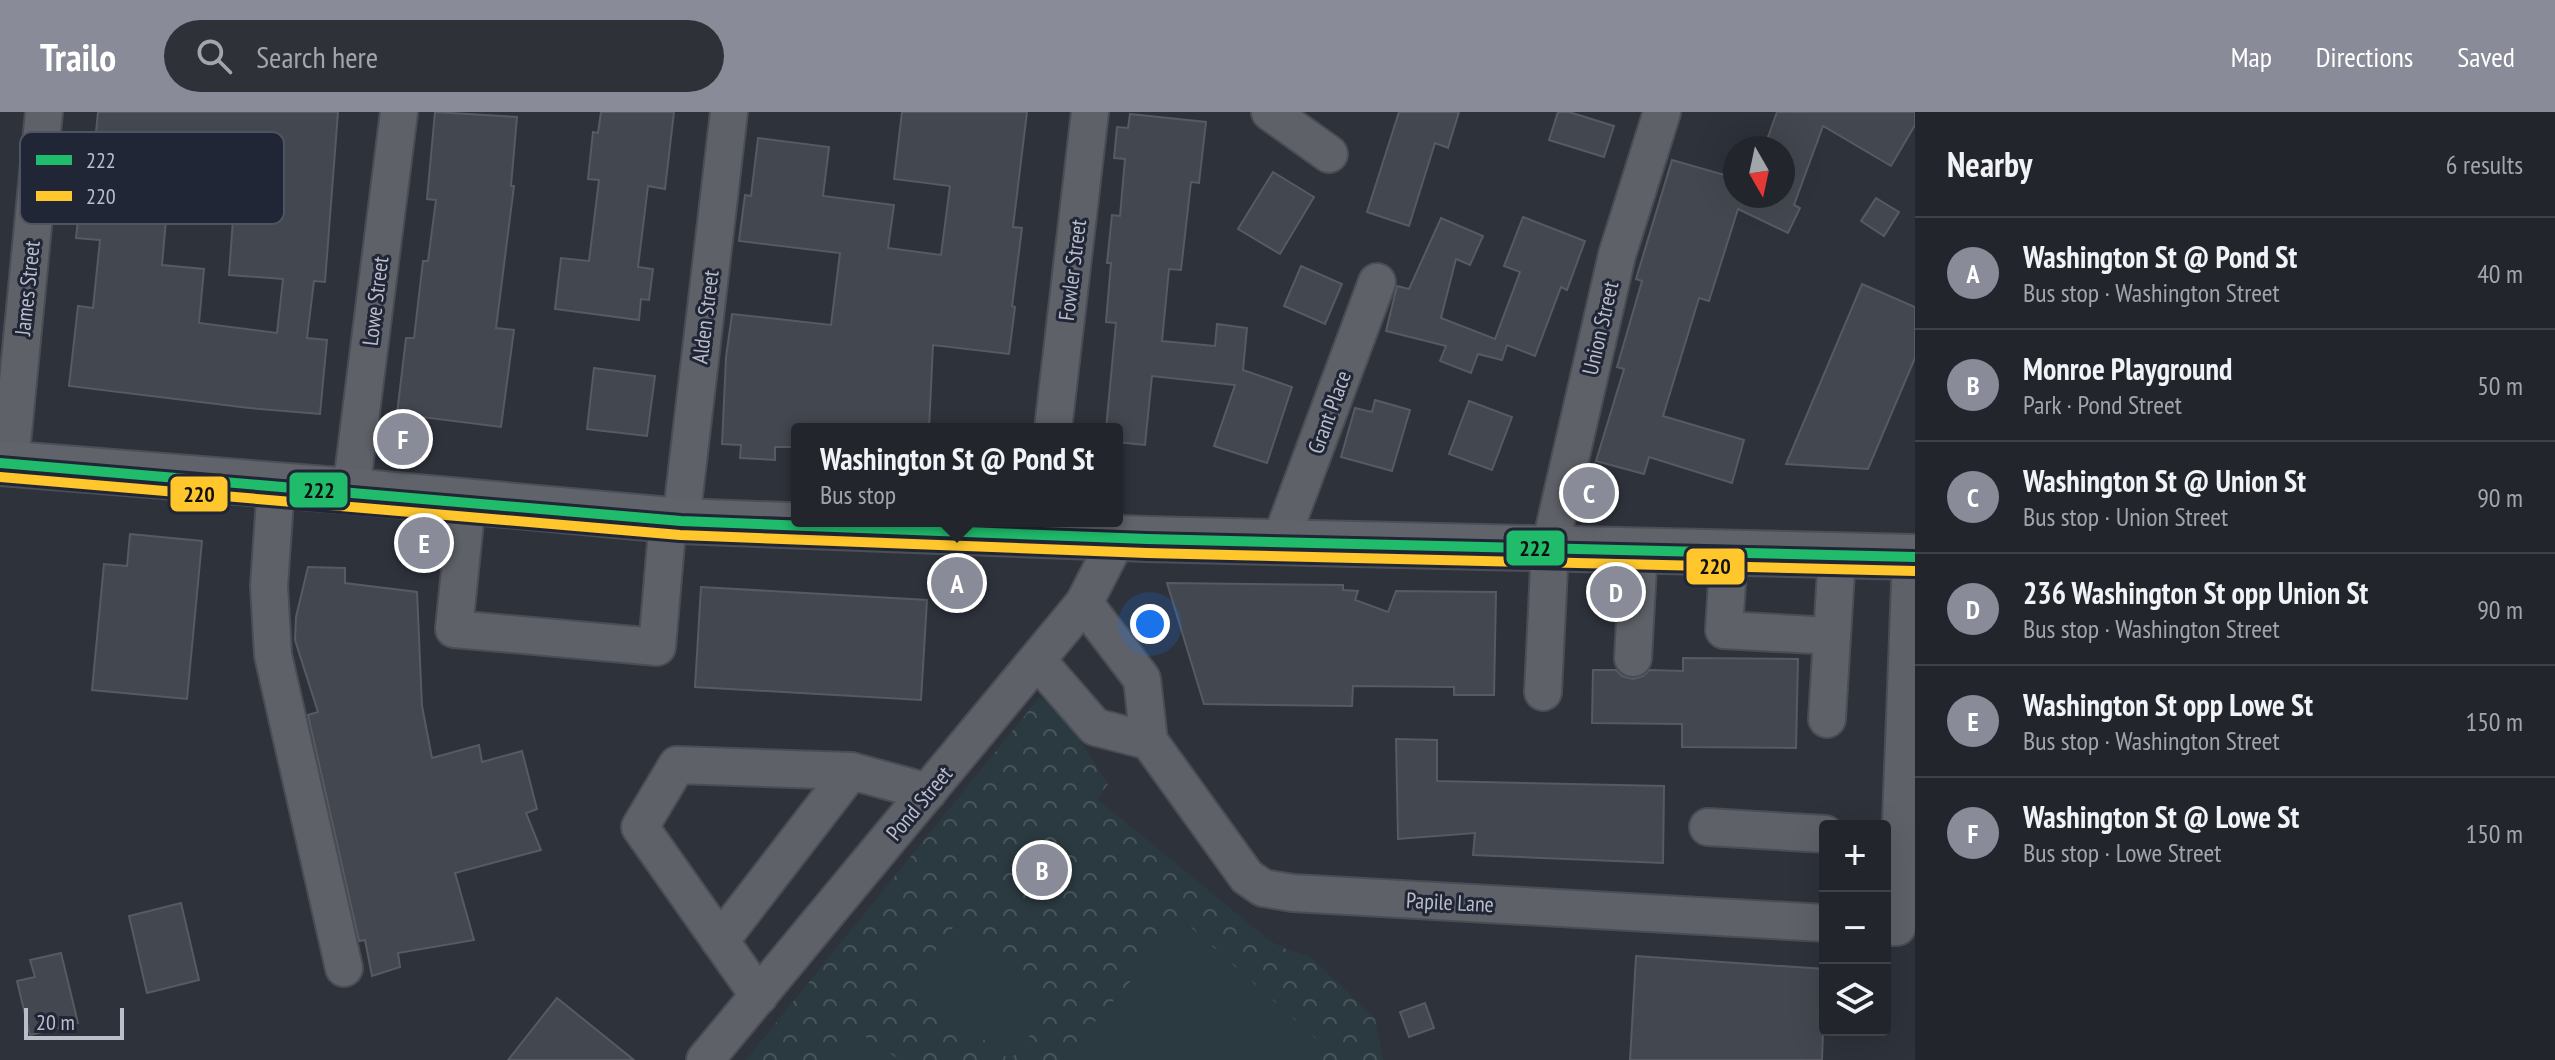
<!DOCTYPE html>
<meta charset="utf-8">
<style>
body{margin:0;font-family:"PT Sans Narrow",sans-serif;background:#2e3238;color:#f1f3f6}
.controls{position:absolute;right:24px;bottom:24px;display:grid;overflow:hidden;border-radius:8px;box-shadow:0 8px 32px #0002}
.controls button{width:72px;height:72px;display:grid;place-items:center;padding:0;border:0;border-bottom:2px solid #3f4348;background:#22262c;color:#f1f3f6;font:40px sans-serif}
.compass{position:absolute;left:1723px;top:24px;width:72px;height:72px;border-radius:50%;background:#22262c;box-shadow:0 8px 32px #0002;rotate:171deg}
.scale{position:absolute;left:24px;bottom:20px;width:100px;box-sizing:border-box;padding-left:8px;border:4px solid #babdca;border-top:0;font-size:22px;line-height:28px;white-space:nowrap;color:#babdca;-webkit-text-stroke:6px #212636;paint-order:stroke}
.you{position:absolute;left:1150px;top:512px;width:28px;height:28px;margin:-20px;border:6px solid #fff;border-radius:50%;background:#1a73e8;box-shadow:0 0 0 12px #1a73e833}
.badge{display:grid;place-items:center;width:52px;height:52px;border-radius:50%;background:#898c98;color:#fff;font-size:26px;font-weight:700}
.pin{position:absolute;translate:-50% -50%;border:4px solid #fff;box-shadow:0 2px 8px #0006}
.popup{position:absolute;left:791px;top:311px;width:332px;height:104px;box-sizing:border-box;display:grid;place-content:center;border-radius:8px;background:#22262c;filter:drop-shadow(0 2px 6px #0005);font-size:26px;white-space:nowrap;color:#a2a5a9}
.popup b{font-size:30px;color:#f1f3f6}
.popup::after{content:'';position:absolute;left:50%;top:100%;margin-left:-16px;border:16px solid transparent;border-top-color:#22262c}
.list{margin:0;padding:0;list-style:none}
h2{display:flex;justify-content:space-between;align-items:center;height:104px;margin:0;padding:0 32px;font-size:34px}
h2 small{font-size:26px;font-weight:400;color:#a2a5a9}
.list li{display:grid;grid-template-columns:52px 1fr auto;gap:24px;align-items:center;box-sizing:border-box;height:112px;padding:0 32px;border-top:2px solid #3f4348}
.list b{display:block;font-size:30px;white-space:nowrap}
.list p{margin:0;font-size:26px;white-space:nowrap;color:#a2a5a9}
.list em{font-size:26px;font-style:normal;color:#a2a5a9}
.icon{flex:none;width:44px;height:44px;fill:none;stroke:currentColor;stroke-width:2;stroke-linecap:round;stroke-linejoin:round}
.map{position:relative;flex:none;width:1915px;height:948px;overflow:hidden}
header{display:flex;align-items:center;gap:48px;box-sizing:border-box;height:112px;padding:0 40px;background:#898c98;color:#fff}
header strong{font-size:38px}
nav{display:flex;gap:44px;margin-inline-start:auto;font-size:28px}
.search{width:560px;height:72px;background:#2e3238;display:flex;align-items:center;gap:20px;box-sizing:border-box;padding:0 28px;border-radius:44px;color:#a2a5a9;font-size:30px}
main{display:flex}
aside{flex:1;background:#22262c}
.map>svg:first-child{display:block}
.park{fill:url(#park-crowns)}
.pitch{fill:#2b3a40}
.building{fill:#43474f;stroke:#575a62;stroke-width:2;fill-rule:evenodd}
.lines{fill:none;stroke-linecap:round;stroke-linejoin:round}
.minor-casing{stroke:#4a4d54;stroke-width:40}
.major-casing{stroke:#4c4f57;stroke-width:48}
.minor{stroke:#5e6168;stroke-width:36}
.major{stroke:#60636a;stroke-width:44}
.bus-1-casing{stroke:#212636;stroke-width:16}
.bus-2-casing{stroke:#212636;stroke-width:16}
.bus-1{stroke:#20bc6c;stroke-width:10}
.bus-2{stroke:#ffc72c;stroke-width:10}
.labels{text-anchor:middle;stroke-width:6;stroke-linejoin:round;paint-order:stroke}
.street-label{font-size:22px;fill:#babdca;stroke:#212636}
.key{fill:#212636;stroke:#4f5362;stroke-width:2}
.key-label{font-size:22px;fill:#babdca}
.line-badge{stroke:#212636;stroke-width:3}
.pale-badge-label{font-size:22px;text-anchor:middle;font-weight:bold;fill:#111}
</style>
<header>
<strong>Trailo</strong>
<div class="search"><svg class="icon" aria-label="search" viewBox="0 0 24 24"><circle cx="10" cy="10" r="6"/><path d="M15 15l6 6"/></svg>Search here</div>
<nav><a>Map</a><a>Directions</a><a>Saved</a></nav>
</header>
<main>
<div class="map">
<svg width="1915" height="948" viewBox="0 0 1915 948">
<defs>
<pattern id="park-crowns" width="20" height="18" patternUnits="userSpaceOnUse" patternTransform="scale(2)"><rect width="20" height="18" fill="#2b3a40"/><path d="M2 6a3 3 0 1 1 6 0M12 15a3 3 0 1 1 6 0" fill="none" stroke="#48555a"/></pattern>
</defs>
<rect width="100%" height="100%" fill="#2e323b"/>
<!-- park -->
<path class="park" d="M1039,586l21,11 48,75 -11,15 173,142 18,9 23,7 64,62 8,41h-637z"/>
<!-- pitch -->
<g class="pitch">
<path d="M1184,809l140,125 -13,14h-250z"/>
<path d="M956,812l100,79 -46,57 -100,-77z"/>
<path d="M857,919l43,29h-65z"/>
</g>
<!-- building -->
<g class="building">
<path d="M98,0h240l-13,170 -11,-1 -7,57 20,2 -7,74 -71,-6 -180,-22 9,-80 15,2 7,-68 -24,-2 5,-45 9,1zM178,49l59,2 -9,55 5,1 -4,56 54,4 -6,54 -78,-10 5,-54 -42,-4 9,-102 6,1z"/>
<path d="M435,0l82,5 -6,69h3l-18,142 18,2 -13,97 -104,-13 9,-76h8l9,-77h5l8,-61 -9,-1z"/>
<path d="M601,0h73l-9,77 -17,-3 -10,81 15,2 -4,31 -8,-1 -2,21 -84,-11 6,-51 28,3 10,-81 -11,-1 5,-47 5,1z"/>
<path d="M902,0h125l-14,115 9,1 -10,78 3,1 -6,47 -76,-9 -4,84h-136l-1,18h-17v13l-35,-2 1,-13 -19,-1 4,-87 6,-43 99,11 9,-72 -101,-12 6,-46 6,1 7,-58 71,9 -6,49 71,9 -6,43 53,7 9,-69 -56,-7z"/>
<path d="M1399,0h60l-11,36 -13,-5 -26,83 -42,-14z"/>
<path d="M1558,0h11l45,14 -10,31 -55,-17z"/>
<path d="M1777,0h138v13l-24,41 -68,-40 -29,79 6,3 -12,25 -50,-24 -29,92 -10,-3 -36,118 81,24 -12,43 -83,-26 -5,17 -48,-13 28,-92 -7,-2 25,-86 -6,-2 36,-119 63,18v18h48v-48h-19z"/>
<path d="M1130,2l76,8 -7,61 -8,-1 -10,88 -12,-1 -7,72 53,5 2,-22 30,4 -4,42 49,17 -25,76 -53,-17 21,-61 -83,-9 -7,69 -28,-3v-13h-11l10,-106 -10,-1 5,-59h-4l5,-48 8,1 5,-57 -11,-1 3,-31 11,1z"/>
<path d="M1273,60l41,25 -34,57 -42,-25z"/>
<path d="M1876,86l23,14 -15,24 -23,-15z"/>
<path d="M1523,105l62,24 -18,49 -6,-3 -26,69 -28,-11 -5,15 -24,-6 -7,19 -31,-12 6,-15 -60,-15 11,-45 12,3 32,-71 42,18 -13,29 -14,-6 -15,59 54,21 25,-67 -16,-6z"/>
<path d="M1301,154l41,18 -17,40 -41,-18z"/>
<path d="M1862,172l53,23v51l-47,111 -82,-5z"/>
<path d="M594,256l61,8 -8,60 -60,-7z"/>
<path d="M1375,288l35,10 -18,61 -51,-14 14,-49 17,4z"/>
<path d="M1469,289l43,16 -20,53 -43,-16z"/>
<path d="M130,422l72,7 -15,158 -95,-9 12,-126 23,2z"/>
<path d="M308,455l37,1v15l72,9 5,114 10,52 47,-13 3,17 40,-11 15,58 -11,4 15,37 -86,23 19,67 -76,13 2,14 -28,9 -7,-36 -6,1 -51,-226 10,-3 -23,-72 1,-23z"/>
<path d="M1167,471l176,2v5l15,1 -3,9 33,12 8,-21 100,1 -2,103h-40v-8l-101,-1 -1,20 -148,-2z"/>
<path d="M701,475l226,13 -6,100 -226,-13z"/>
<path d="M1683,546l115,1 -2,89 -114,-1v-23l-90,-1 1,-53h23l6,6 11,3 10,-3 7,-6 33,1z"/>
<path d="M1396,627l41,1v41l227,5 -1,77 -190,-8 2,-22 -77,6z"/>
<path d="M181,791l18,77 -52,13 -18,-77z"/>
<path d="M61,841l17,70 -48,12 -13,-54 18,-4 -5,-17z"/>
<path d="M1636,844l189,13 -3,91h-192z"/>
<path d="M557,886l77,62h-126z"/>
<path d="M1425,891l9,25 -25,9 -9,-25z"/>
</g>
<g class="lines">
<!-- minor casing -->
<g class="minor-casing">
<g id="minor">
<path d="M1270,0l59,42"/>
<path d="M1053,317l37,-317"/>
<path d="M10,352l34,-352"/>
<path d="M276,373l-7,101 4,69 71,313"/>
<path d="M351,379l48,-379"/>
<path d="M467,390l-13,127 203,18 11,-127"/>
<path d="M681,409l48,-409"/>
<path d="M1280,430l97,-260"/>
<path d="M1729,440l-5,78 107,6"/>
<path d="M1084,491l58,76 7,62 98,136 16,11 30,5 532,30"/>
<path d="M1633,546l6,-109"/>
<path d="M1037,548l58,67 54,14"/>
<path d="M1543,580l7,-145 67,-292 45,-143"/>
<path d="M1827,607l10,-164"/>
<path d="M1708,715l117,7"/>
<path d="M1885,815h12l14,-370"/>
<path d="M720,829l131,-170"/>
<path d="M759,884l-119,-169 37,-62 174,6 77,21"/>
<path d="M705,948l379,-457 34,-66"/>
</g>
</g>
<!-- major casing -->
<g class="major-casing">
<path id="major" d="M0,351l351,28 330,30 466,18 768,18"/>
</g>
<!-- minor -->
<use href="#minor" class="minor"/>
<!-- major -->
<use href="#major" class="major"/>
<!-- bus-1 casing -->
<g class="bus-1-casing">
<path id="bus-1" d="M0,351l681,58 466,18 768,18"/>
</g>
<!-- bus-2 casing -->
<g class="bus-2-casing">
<path id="bus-2" d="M0,365l680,58 467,18 768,18"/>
</g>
<!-- bus-1 -->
<use href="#bus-1" class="bus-1"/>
<!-- bus-2 -->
<use href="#bus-2" class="bus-2"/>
</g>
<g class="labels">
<!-- street labels -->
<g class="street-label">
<text transform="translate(1072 158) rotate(-83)" y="8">Fowler Street</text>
<text transform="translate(27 176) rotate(-84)" y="8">James Street</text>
<text transform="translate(375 189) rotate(-83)" y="8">Lowe Street</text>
<text transform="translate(705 205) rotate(-83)" y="8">Alden Street</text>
<text transform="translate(1600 216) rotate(-77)" y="8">Union Street</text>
<text transform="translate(1329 300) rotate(-70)" y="8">Grant Place</text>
<text transform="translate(919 691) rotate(-50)" y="8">Pond Street</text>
<text transform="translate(1450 790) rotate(3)" y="8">Papile Lane</text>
</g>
</g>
<!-- legend -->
<rect x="20" y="20" width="264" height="92" rx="12" class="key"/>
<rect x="36" y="43" width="36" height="10" fill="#20bc6c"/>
<rect x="36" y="79" width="36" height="10" fill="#ffc72c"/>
<g class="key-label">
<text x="86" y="56">222</text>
<text x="86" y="92">220</text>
</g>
<g class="line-badge">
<rect x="288" y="359" width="61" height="38" rx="8" fill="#20bc6c"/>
<rect x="169" y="363" width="60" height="38" rx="8" fill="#ffc72c"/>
<rect x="1505" y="417" width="61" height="38" rx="8" fill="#20bc6c"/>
<rect x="1685" y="435" width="61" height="39" rx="8" fill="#ffc72c"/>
</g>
<g class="pale-badge-label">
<text x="319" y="386">222</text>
<text x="199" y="390">220</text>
<text x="1535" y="444">222</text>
<text x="1715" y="462">220</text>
</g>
</svg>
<div class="controls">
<button>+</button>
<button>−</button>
<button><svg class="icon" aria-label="layers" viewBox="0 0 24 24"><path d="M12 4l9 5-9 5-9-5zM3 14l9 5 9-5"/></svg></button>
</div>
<svg class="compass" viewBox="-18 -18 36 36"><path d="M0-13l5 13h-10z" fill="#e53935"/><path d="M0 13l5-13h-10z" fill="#a2a5a9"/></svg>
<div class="scale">20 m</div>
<div class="you"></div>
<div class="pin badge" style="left:957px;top:471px">A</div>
<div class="popup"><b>Washington St @ Pond St</b>Bus stop</div>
<div class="pin badge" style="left:1042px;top:758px">B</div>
<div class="pin badge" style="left:1589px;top:381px">C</div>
<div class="pin badge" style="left:1616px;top:480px">D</div>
<div class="pin badge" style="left:424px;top:431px">E</div>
<div class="pin badge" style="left:403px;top:327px">F</div>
</div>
<aside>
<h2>Nearby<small>6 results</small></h2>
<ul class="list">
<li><span class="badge">A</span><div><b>Washington St @ Pond St</b><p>Bus stop · Washington Street</p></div><em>40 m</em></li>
<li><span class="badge">B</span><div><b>Monroe Playground</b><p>Park · Pond Street</p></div><em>50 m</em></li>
<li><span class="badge">C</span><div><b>Washington St @ Union St</b><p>Bus stop · Union Street</p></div><em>90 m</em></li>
<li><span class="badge">D</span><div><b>236 Washington St opp Union St</b><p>Bus stop · Washington Street</p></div><em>90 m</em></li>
<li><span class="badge">E</span><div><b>Washington St opp Lowe St</b><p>Bus stop · Washington Street</p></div><em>150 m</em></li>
<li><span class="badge">F</span><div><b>Washington St @ Lowe St</b><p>Bus stop · Lowe Street</p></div><em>150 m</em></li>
</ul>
</aside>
</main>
